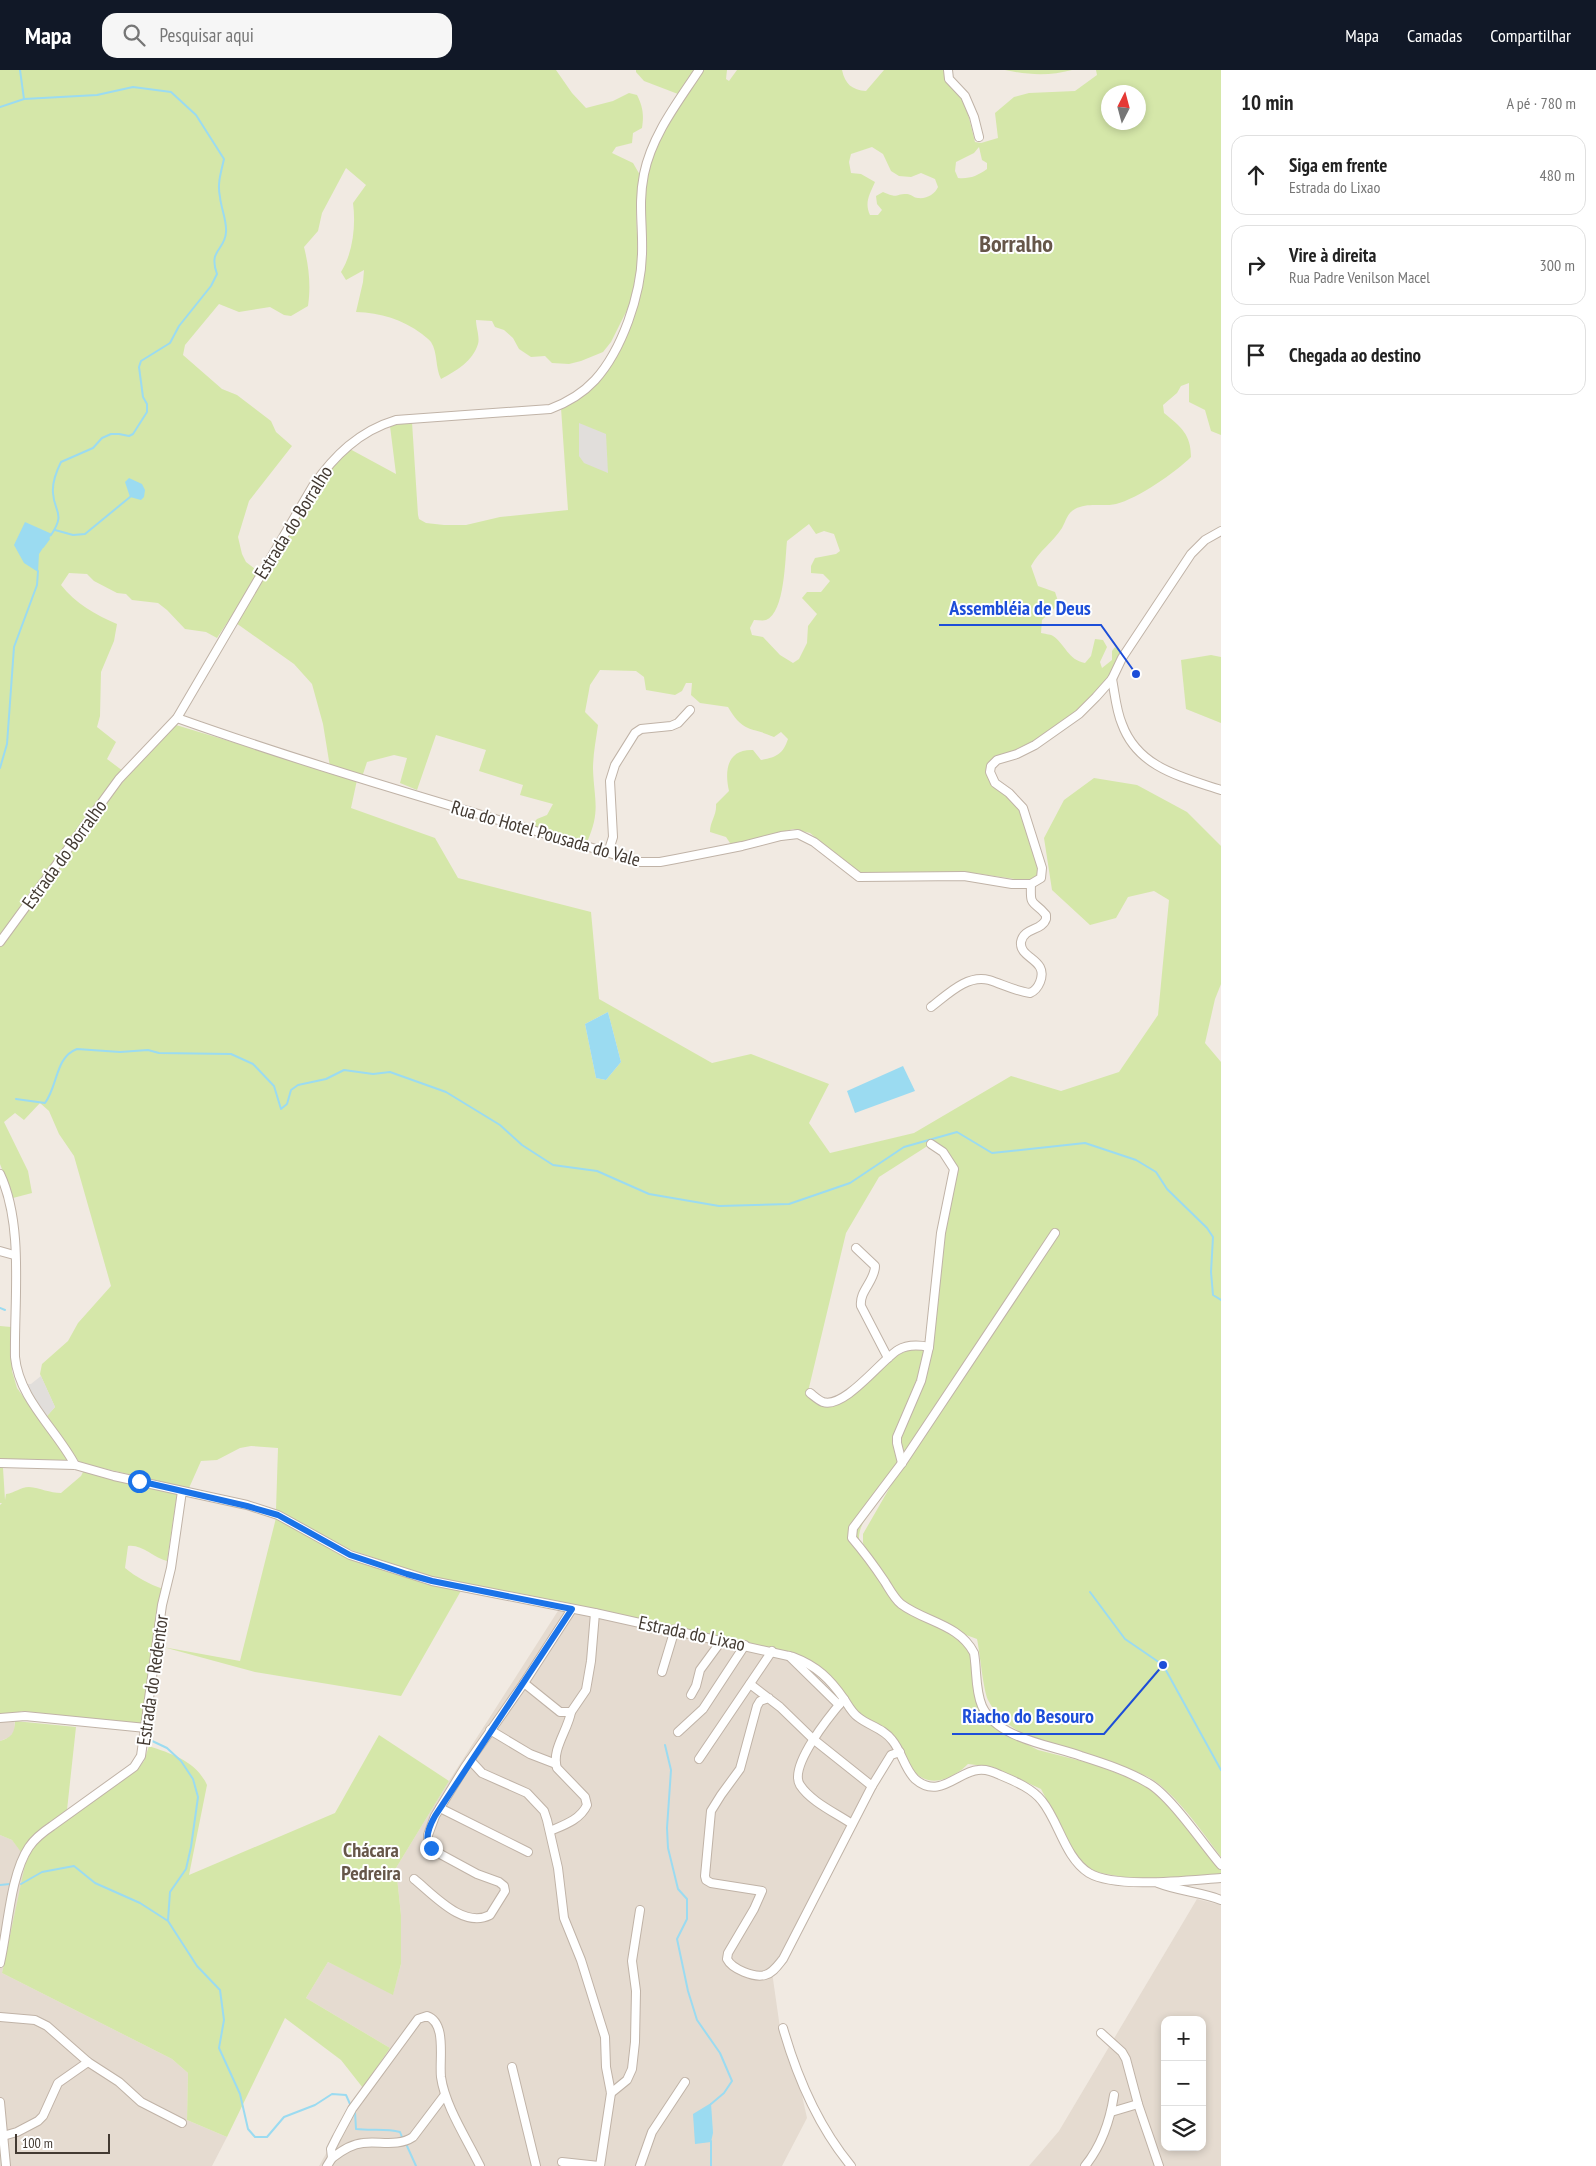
<!DOCTYPE html>
<html lang="pt">
<meta charset="utf-8">
<style>
body{margin:0;font-family:"PT Sans Narrow",sans-serif;background:#f6f6f6;color:#222}
.controls{position:absolute;right:15px;bottom:15px;display:grid;overflow:hidden;border-radius:10px;box-shadow:0 2px 8px #0003}
.controls button{width:45px;height:45px;display:grid;place-items:center;padding:0;border:0;border-bottom:1px solid #e0e0e0;background:#fff;color:#222;font:25px sans-serif}
.compass{position:absolute;left:1101px;top:15px;width:45px;height:45px;border-radius:50%;background:#fff;box-shadow:0 2px 8px #0003;rotate:6deg}
.scale{position:absolute;left:15px;bottom:12px;width:95px;box-sizing:border-box;padding-left:5px;border:2px solid #433a32;border-top:0;font-size:14px;line-height:18px;white-space:nowrap;color:#433a32;-webkit-text-stroke:4px #fff;paint-order:stroke}
.stop{position:absolute;width:15px;height:15px;margin:-11px;border:4px solid #1a73e8;border-radius:50%;background:#fff}
.stop.end{background:#1a73e8;border-color:#fff;box-shadow:0 1px 5px #0008}
.list{margin:0;padding:0;list-style:none}
h2{display:flex;justify-content:space-between;align-items:center;height:65px;margin:0;padding:0 20px;font-size:21px}
h2 small{font-size:16px;font-weight:400;color:#767676}
.list li{display:grid;grid-template-columns:32px 1fr auto;gap:15px;align-items:center;box-sizing:border-box;height:80px;margin:0 10px 10px;padding:0 10px;border:1px solid #e0e0e0;border-radius:15px}
.list b{display:block;font-size:19px;white-space:nowrap}
.list p{margin:0;font-size:16px;white-space:nowrap;color:#767676}
.list em{font-size:16px;font-style:normal;color:#767676}
.icon{flex:none;width:28px;height:28px;fill:none;stroke:currentColor;stroke-width:2;stroke-linecap:round;stroke-linejoin:round}
.map{position:relative;flex:none;width:1221px;height:2096px;overflow:hidden}
header{display:flex;align-items:center;gap:30px;box-sizing:border-box;height:70px;padding:0 25px;background:#111827;color:#fff}
header strong{font-size:24px}
nav{display:flex;gap:28px;margin-inline-start:auto;font-size:18px}
.search{width:350px;height:45px;background:#f6f6f6;display:flex;align-items:center;gap:12px;box-sizing:border-box;padding:0 18px;border-radius:15px;color:#767676;font-size:19px}
main{display:flex}
aside{flex:1;background:#fff}
.map>svg:first-child{display:block}
.residential{fill:#e5dbd0;fill-rule:evenodd}
.green{fill:#d5e7a9;fill-rule:evenodd}
.parking{fill:#e1dedb}
.water{fill:#9bdbf1}
.lines{fill:none;stroke-linecap:round;stroke-linejoin:round}
.stream{stroke:#9bdbf1;stroke-width:2}
.minor-casing{stroke:#c0b3a7;stroke-width:10}
.minor{stroke:#fff;stroke-width:8}
.route{stroke:#1a73e8;stroke-width:6}
.labels{text-anchor:middle;stroke-width:4;stroke-linejoin:round;paint-order:stroke}
.street-label{font-size:19px;fill:#433a32;stroke:#fff}
.neighbourhood-label{font-size:20px;font-weight:bold;fill:#665649;stroke:#fff}
.district-label{font-size:24px;font-weight:bold;fill:#665649;stroke:#fff}
.leader{fill:none;stroke:#1d4ed8;stroke-width:2}
.callout-dot{fill:#1d4ed8;stroke:#fff;stroke-width:2}
.callout-label{font-size:20px;text-anchor:middle;font-weight:bold;fill:#1d4ed8;stroke:#fff;stroke-width:4;stroke-linejoin:round;paint-order:stroke}
</style>
<header>
<strong>Mapa</strong>
<div class="search"><svg class="icon" aria-label="search" viewBox="0 0 24 24"><circle cx="10" cy="10" r="6"/><path d="M15 15l6 6"/></svg>Pesquisar aqui</div>
<nav><a>Mapa</a><a>Camadas</a><a>Compartilhar</a></nav>
</header>
<main>
<div class="map">
<svg width="1221" height="2096" viewBox="0 0 1221 2096">
<rect width="100%" height="100%" fill="#f1eae2"/>
<!-- residential -->
<g class="residential">
<path d="M563,1533l231,51 30,16 44,51 16,6 19,22 -13,6 -118,217 8,56 19,54 8,36 -25,48h-463l44,-78 27,-40 -84,-50 22,-36 65,32 8,-30v-49l-5,-47 53,-87z"/>
<path d="M8,1642l6,2 1,16 -5,7 -10,4v-25z"/>
<path d="M0,1765l12,5 15,19 -25,114 170,86 16,14 -1,47 40,17 -15,29h-212z"/>
<path d="M1197,1829l24,6v261h-192l30,-35zM1165,1950h37v127h-37z"/>
</g>
<!-- green -->
<g class="green">
<path d="M0,0h556l16,23 14,15 27,-7 16,-8 8,2c6,12 7,20 5,33l-9,5 -1,10 -16,4 -4,6 21,10 7,12 -4,34 2,51 -5,32 -5,16 -17,34 -8,10 -22,9 -12,3 -17,-1 -7,-7 -14,1 -12,-8 -6,-11 -9,-8 -9,-3 -3,-6 -16,-1c0,7 4,18 2,24 -5,17 -22,27 -37,35 -6,-12 -3,-26 -10,-37 -2,-3 -6,-5 -9,-8 -20,-15 -41,-21 -66,-22l7,-30 1,-12 -18,10 -5,-8c12,-19 15,-47 12,-69l13,-18 -20,-17 -24,45 -4,18 -14,16c5,20 7,39 4,59l-17,10 -7,-1 -14,-8 -31,5 -20,-8 -34,41 -2,10 39,34 15,6 34,26 5,11 16,14 -43,55 -11,36 4,17 4,8 14,11 -43,65 -11,-6 -21,-3 -18,-19 -9,-7 -26,-3 -6,-6 -9,-1 -23,-12 -7,-7 -18,-1 -8,12c14,18 35,30 56,39l-3,17 -13,31 -1,44 -3,11 19,15 -9,17 16,12 -79,104 -44,63z"/>
<path d="M636,0h59l-17,24 -34,-13 -8,-9z"/>
<path d="M700,0h27l-1,9 3,2 8,-11h105c3,14 10,20 24,21l18,-21h62l19,32 10,40 6,1 17,-5 -3,-25 19,-16 15,-4 46,-2 22,-16 -1,-5h125v365l-10,-4 -6,-21 -16,-8v-19l-8,3 -4,7 -14,12 1,8c17,14 27,21 27,44 -15,15 -54,42 -75,47 -14,3 -28,-2 -41,5 -8,4 -9,12 -13,19 -9,14 -23,23 -31,38l7,20 17,6 4,12 -17,16 -1,13c3,1 9,1 12,3 12,8 15,24 32,27l6,-7 4,-17 8,1 4,7 -7,15 2,6 10,-8v-9l3,-4 8,6c-5,9 -11,21 -18,30 -31,38 -75,63 -118,87 2,18 19,22 30,34 12,14 17,46 22,64v6l-10,7 -55,-8 -92,3 -23,-3 -49,-40 -17,-4 -61,17 -6,-9 -16,-5c0,-11 7,-17 6,-28l13,-13c-5,-22 -1,-42 24,-41l8,10c16,-3 22,-6 27,-21l-7,-7 -7,5c-24,-11 -30,-3 -46,-30l-28,-4 -9,-8 1,-12h-6l-4,8 -7,4 -29,-5 -2,-13 -8,-6 -36,-1 -10,15 -5,27 13,13c-2,15 -5,29 -5,44 1,30 8,42 -6,73l-56,-16 6,-7 10,-4 6,-11 -33,-9 3,-10 -44,-14 7,-21 -50,-15 -19,55 -17,-7 7,-25 -13,-3 -27,7 -5,15 -32,-10 -7,-43 -11,-40 -18,-20 -58,-41 84,-143 28,-32 48,26 -6,-48 22,-4 6,93 1,4 7,4 18,2h22l34,-8 68,-7 -7,-102 39,-28 12,-17 14,-28 11,-29 10,-53 -4,-20 3,-59 17,-44zM1108,22h30v30h-30zM872,77l11,7 8,17 8,5 12,1 10,-4 14,6 3,8c-3,7 -11,12 -20,11 -4,0 -7,-4 -11,-4 -13,0 -8,5 -24,-2l-7,4 1,8 5,6 -4,5h-8c-6,-13 0,-21 5,-33l-14,-8 -10,-1 -2,-11 2,-8zM979,77l3,13 5,3v6c-10,7 -17,10 -29,9l-3,-7 1,-9 18,-9zM809,454l7,10 8,-3 10,3 6,17 -4,3 -21,4 -4,8v7l12,1 7,7 -9,11h-14l-5,6 15,16 -9,12 -1,17 -8,16 -6,4 -13,-8 -17,-18 -11,-2 -2,-7 4,-8c4,0 9,1 12,0 19,-7 19,-62 21,-79z"/>
<path d="M1005,0h67c-22,6 -44,5 -67,0z"/>
<path d="M1211,585l10,2v66l-35,-14 -5,-49z"/>
<path d="M176,655l181,55 -6,28 84,30 23,40 133,34 8,87 113,64 39,-9 78,30 -20,39 21,30 84,-20 97,-57 50,15 58,-19 39,-57 11,-115 -15,-9 -26,6 -12,21 -26,7 -38,-35 -8,-52 20,-38 30,-22 43,7 50,27 34,34v138l-6,15 -10,44 16,19v795c-18,-24 -49,-69 -75,-81 -47,-23 -132,-25 -158,-76 -5,-11 -8,-47 -11,-61l-38,-14 -41,-23 -35,-59v-9l38,-66 -38,55c-5,10 -5,17 -2,27l41,60 57,27 14,17 4,14 1,40 23,23 37,19 55,14 55,21 13,11 60,70v10l-45,3 -48,-1 -32,-6 -11,-7 -9,-9 -35,-67 -48,-22 -25,-3c-15,15 -40,26 -56,5 -9,-12 -11,-26 -22,-36 -9,-9 -23,-11 -33,-20 -13,-12 -19,-30 -32,-42 -9,-8 -20,-12 -31,-17l-223,-49 -136,-26 -95,-33 -64,-36 2,-62 -27,-2 -11,2 -23,12 -16,1 -12,27 -109,-25 -33,-47 8,-9 -15,-33 2,-10 26,-23 10,-18 33,-37 -37,-130 -15,-22 -10,-23 -9,-8 -16,17 -9,-7 -11,9 24,49 4,22 -19,5 -13,-34v-221l105,-142zM608,942l13,50 -15,18 -10,-2 -11,-54zM929,1075l13,8 12,16 -19,122 -6,56 -9,34 -22,63 5,14h4l-4,6 -8,-20 2,-15 25,-62 4,-18c-31,-3 -42,22 -64,39 -10,8 -22,14 -35,18l-20,-10 39,-163 33,-56z"/>
<path d="M0,1256l11,1 1,44 5,17 50,69v4h-67z"/>
<path d="M0,1398h3l2,32 1,-6c9,-1 14,-7 23,-7 11,1 21,6 32,6l20,-17 3,-6 93,24 -10,67c-13,-3 -25,-17 -39,-15l-3,22c11,9 24,16 38,21l-20,135 -121,-13c-8,3 -14,3 -22,5v-211l2,-2h-2z"/>
<path d="M276,1448l61,35 19,8 106,28 -61,107 -146,-24 -92,-25 77,14z"/>
<path d="M15,1651l61,6 -9,83 -33,27 -13,15 -9,-12 -12,-5v-94c11,-3 15,-8 15,-20z"/>
<path d="M379,1665l70,46 -53,87 5,47v49l-8,31 -65,-33 -22,36 84,50 -27,40 -22,-28 -56,-42 -58,119 -40,-17 1,-47 -16,-14 -170,-86 23,-108c4,-10 8,-19 16,-26 25,-25 67,-49 96,-69l7,-9 5,-15c23,8 47,15 58,39l-18,90 146,-62z"/>
</g>
<!-- parking -->
<g class="parking">
<path d="M579,353l27,11 2,39 -24,-10 -5,-7z"/>
<path d="M41,1306l14,31 -8,9 -22,-32h6z"/>
</g>
<!-- water -->
<g class="water">
<path d="M129,408l13,6 3,6 -1,7 -3,3 -11,-3 -5,-15z"/>
<path d="M25,452l27,12 -13,20 -1,18 -14,-9 -10,-18z"/>
<path d="M608,942l13,50 -15,18 -10,-2 -11,-54z"/>
<path d="M903,996l12,25 -60,22 -8,-22z"/>
<path d="M711,2033l2,30 -2,9 -16,2 -2,-30z"/>
</g>
<g class="lines">
<!-- stream -->
<g class="stream">
<path d="M20,0l4,29"/>
<path d="M0,37l24,-8 73,-4 36,-8 38,5 25,23 28,44c-3,13 -7,25 -4,38 1,11 7,24 6,35 -1,19 -18,17 -9,42l-6,12 -32,40 -9,17 -29,18 -2,6 4,30 4,7v8l-14,22 -4,2 -10,-2h-8l-9,4 -9,10 -32,14c-5,10 -9,20 -8,31 1,19 13,20 -2,42"/>
<path d="M55,460l18,5 12,-1 45,-37"/>
<path d="M43,477l6,-8"/>
<path d="M0,698l7,-24 7,-97 23,-62 1,-14"/>
<path d="M16,1029l29,4c13,-17 10,-46 32,-54l43,3 28,-2 11,3 72,1 22,10 21,22 7,23 6,-5 4,-14 7,-5 28,-6 18,-9 29,4 17,-2 56,20 54,33 22,20 31,20 44,6 52,23 70,12 70,-2 61,-21 54,-36 53,-15 35,21 93,-10 51,17 20,12 11,17 40,39 6,9 -2,35 2,23 8,5"/>
<path d="M0,1238l5,2"/>
<path d="M1090,1522l35,47 38,26 58,105"/>
<path d="M148,1669l19,9 14,13 12,18 5,18 -7,50 -5,22 -16,23 -2,28"/>
<path d="M665,1675l6,25 -4,58 1,20 10,41 9,10v20l-10,20 11,52 9,29 23,33 12,28 -8,12 -13,11"/>
<path d="M21,1814l21,-12 32,-6 21,17 45,20 28,18 29,45 23,24 4,30 -5,28 21,46 8,35 7,8h12l17,-20 31,-12 17,-11 14,1 4,9"/>
<path d="M0,1815l10,-1"/>
<path d="M355,2042l1,17c16,2 29,-1 44,3l2,5"/>
<path d="M407,2076l9,20"/>
<path d="M711,2096v-25"/>
</g>
<!-- minor casing -->
<g class="minor-casing">
<g id="minor">
<path d="M948,0l1,9 16,17 9,21 5,20"/>
<path d="M1112,609c3,15 4,31 10,45 16,44 60,53 99,66"/>
<path d="M177,648c152,54 307,97 462,144h21l16,-3 66,-13 39,-10 17,-2 16,8 45,35 105,-1 48,8h19"/>
<path d="M608,783l5,-16 -3,-56 5,-16 20,-32 6,-4 30,-3 7,-3 12,-13"/>
<path d="M0,872l119,-163 58,-61 136,-232c21,-30 46,-55 83,-66l154,-11c16,-6 33,-16 45,-29 27,-30 46,-85 47,-126 1,-29 -4,-50 2,-80 8,-39 34,-72 55,-104"/>
<path d="M931,937c16,-12 36,-33 58,-27 13,4 26,11 41,13 5,-2 8,-6 10,-11 9,-23 -21,-23 -19,-40 3,-15 21,-11 25,-23v-4c-13,-16 -16,-6 -15,-31l10,-6 1,-10 -19,-60 -14,-15 -14,-10 -5,-11 1,-6 6,-6 20,-6 18,-9 44,-31 17,-17 16,-18 10,-21 69,-104 14,-14 16,-9"/>
<path d="M0,1104c24,51 14,126 15,183 4,42 41,72 60,108"/>
<path d="M1055,1163l-153,230 -49,65 -1,10c12,14 23,29 33,44 5,8 9,16 16,22 24,18 58,20 73,49 3,17 1,37 8,53 15,33 69,39 99,50 22,7 47,15 67,27 22,12 55,61 73,82"/>
<path d="M856,1178l19,18c0,15 -16,25 -14,40l27,52"/>
<path d="M0,1181l14,4"/>
<path d="M810,1323c4,3 8,7 13,9 22,7 59,-43 75,-52 10,-6 21,-5 31,-3"/>
<path d="M0,1393l75,2 39,11 133,29 31,10 72,40 82,26 163,32 198,44c24,9 37,22 51,42 4,6 8,14 14,18 11,9 25,11 34,23 10,12 12,28 23,39 24,21 42,-7 63,-9 7,-1 16,2 22,5 14,6 32,13 42,26 17,21 23,57 47,72 27,16 101,7 132,5"/>
<path d="M902,1393l-5,-20v-6l24,-56 8,-34 12,-114 13,-64 -11,-17 -12,-8"/>
<path d="M789,1586l50,49"/>
<path d="M662,1602l13,-43"/>
<path d="M524,1613l36,29h11l15,-22 5,-29 4,-48"/>
<path d="M750,1614l30,23 33,32 59,47 -89,173c-5,6 -10,14 -18,16 -11,3 -33,-6 -38,-16l1,-6 26,-44 8,-18 -51,-8 -5,-3 -1,-4 6,-65 10,-16 19,-26 17,-63 3,-5 9,-3"/>
<path d="M691,1625l5,-9 4,-16 22,-30"/>
<path d="M844,1629c-12,14 -56,67 -44,86 11,17 36,28 52,39"/>
<path d="M0,1648l25,-2 121,12"/>
<path d="M490,1660l40,24 26,10"/>
<path d="M678,1662l25,-23 42,-64"/>
<path d="M699,1689l73,-108"/>
<path d="M470,1690l12,13 45,20 17,18 3,9 11,48 6,50 17,42 24,77 1,30 5,26 -11,73"/>
<path d="M872,1716l19,-31 9,-3"/>
<path d="M440,1738l88,44"/>
<path d="M550,1761c14,-6 30,-11 37,-26l-2,-8 -28,-29c-6,-18 11,-38 14,-56"/>
<path d="M414,1809c19,15 49,50 76,36l15,-24 -1,-5 -5,-4 -22,-8 -35,-19 -14,-10v-10l7,-19 30,-49 59,-84 48,-74"/>
<path d="M1158,1813c20,8 43,9 63,17"/>
<path d="M0,1893c8,-34 10,-88 29,-116 6,-9 14,-15 23,-21l82,-59 7,-11 21,-151 9,-37 11,-77"/>
<path d="M0,1947l35,3 12,6 41,36 31,20 22,20 41,21"/>
<path d="M783,1958c14,49 35,98 68,138"/>
<path d="M1101,1963l21,19 4,7 12,45 21,62"/>
<path d="M512,1997l24,99"/>
<path d="M611,2023l16,-13 5,-11 3,-27 1,-51 -4,-30 8,-51"/>
<path d="M0,2032l6,64"/>
<path d="M1111,2042l27,-8"/>
<path d="M3,2066l14,-4 21,-11 5,-5 15,-33 30,-21"/>
<path d="M332,2088c9,-7 19,-14 31,-15 17,-2 35,4 50,-6l31,-41"/>
<path d="M562,2092l37,4"/>
<path d="M327,2096l5,-8 -1,-9 6,-12 15,-28 66,-90 9,-3c20,7 12,43 14,61 4,29 26,62 39,89"/>
<path d="M640,2096l12,-34 33,-50"/>
<path d="M1085,2096c17,-21 25,-45 29,-71"/>
</g>
</g>
<!-- minor -->
<use href="#minor" class="minor"/>
</g>
<g class="lines">
<!-- route -->
<path class="route" d="M139,1411l108,25 31,9 72,40 57,19 25,7 140,28 -137,207c-5,9 -12,23 -4,32"/>
</g>
<g class="labels">
<!-- street labels -->
<g class="street-label">
<text transform="translate(293 452) rotate(-58)" y="7">Estrada do Borralho</text>
<text transform="translate(546 763) rotate(16)" y="7">Rua do Hotel Pousada do Vale</text>
<text transform="translate(64 784) rotate(-54)" y="7">Estrada do Borralho</text>
<text transform="translate(692 1563) rotate(12)" y="7">Estrada do Lixao</text>
<text transform="translate(152 1610) rotate(-82)" y="7">Estrada do Redentor</text>
</g>
<!-- neighbourhood labels -->
<g class="neighbourhood-label">
<text x="371" y="1787">Chácara<tspan x="371" dy="23">Pedreira</tspan></text>
</g>
<!-- district labels -->
<g class="district-label">
<text x="1016" y="182">Borralho</text>
</g>
</g>
<!-- callouts -->
<path class="leader" d="M1136 604L1101 555H939M1163 1595L1104 1664H952"/>
<g class="callout-dot">
<circle cx="1136" cy="604" r="5"/>
<circle cx="1163" cy="1595" r="5"/>
</g>
<g class="callout-label">
<text x="1020" y="545">Assembléia de Deus</text>
<text x="1028" y="1653">Riacho do Besouro</text>
</g>
</svg>
<div class="controls">
<button>+</button>
<button>−</button>
<button><svg class="icon" aria-label="layers" viewBox="0 0 24 24"><path d="M12 4l9 5-9 5-9-5zM3 14l9 5 9-5"/></svg></button>
</div>
<svg class="compass" viewBox="-18 -18 36 36"><path d="M0-13l5 13h-10z" fill="#e53935"/><path d="M0 13l5-13h-10z" fill="#767676"/></svg>
<div class="scale">100 m</div>
<div class="stop" style="left:139px;top:1411px"></div>
<div class="stop end" style="left:431px;top:1778px"></div>
</div>
<aside>
<h2>10 min<small>A pé · 780 m</small></h2>
<ul class="list">
<li><svg class="icon" aria-label="ahead" viewBox="0 0 24 24"><path d="M12 20V5M6 11l6-6 6 6"/></svg><div><b>Siga em frente</b><p>Estrada do Lixao</p></div><em>480 m</em></li>
<li><svg class="icon" aria-label="right" viewBox="0 0 24 24"><path d="M7 20v-9h11M14 6l5 5-5 5"/></svg><div><b>Vire à direita</b><p>Rua Padre Venilson Macel</p></div><em>300 m</em></li>
<li><svg class="icon" aria-label="arrive" viewBox="0 0 24 24"><path d="M6 21V4h12l-3 4 3 4H6"/></svg><div><b>Chegada ao destino</b></div></li>
</ul>
</aside>
</main>
